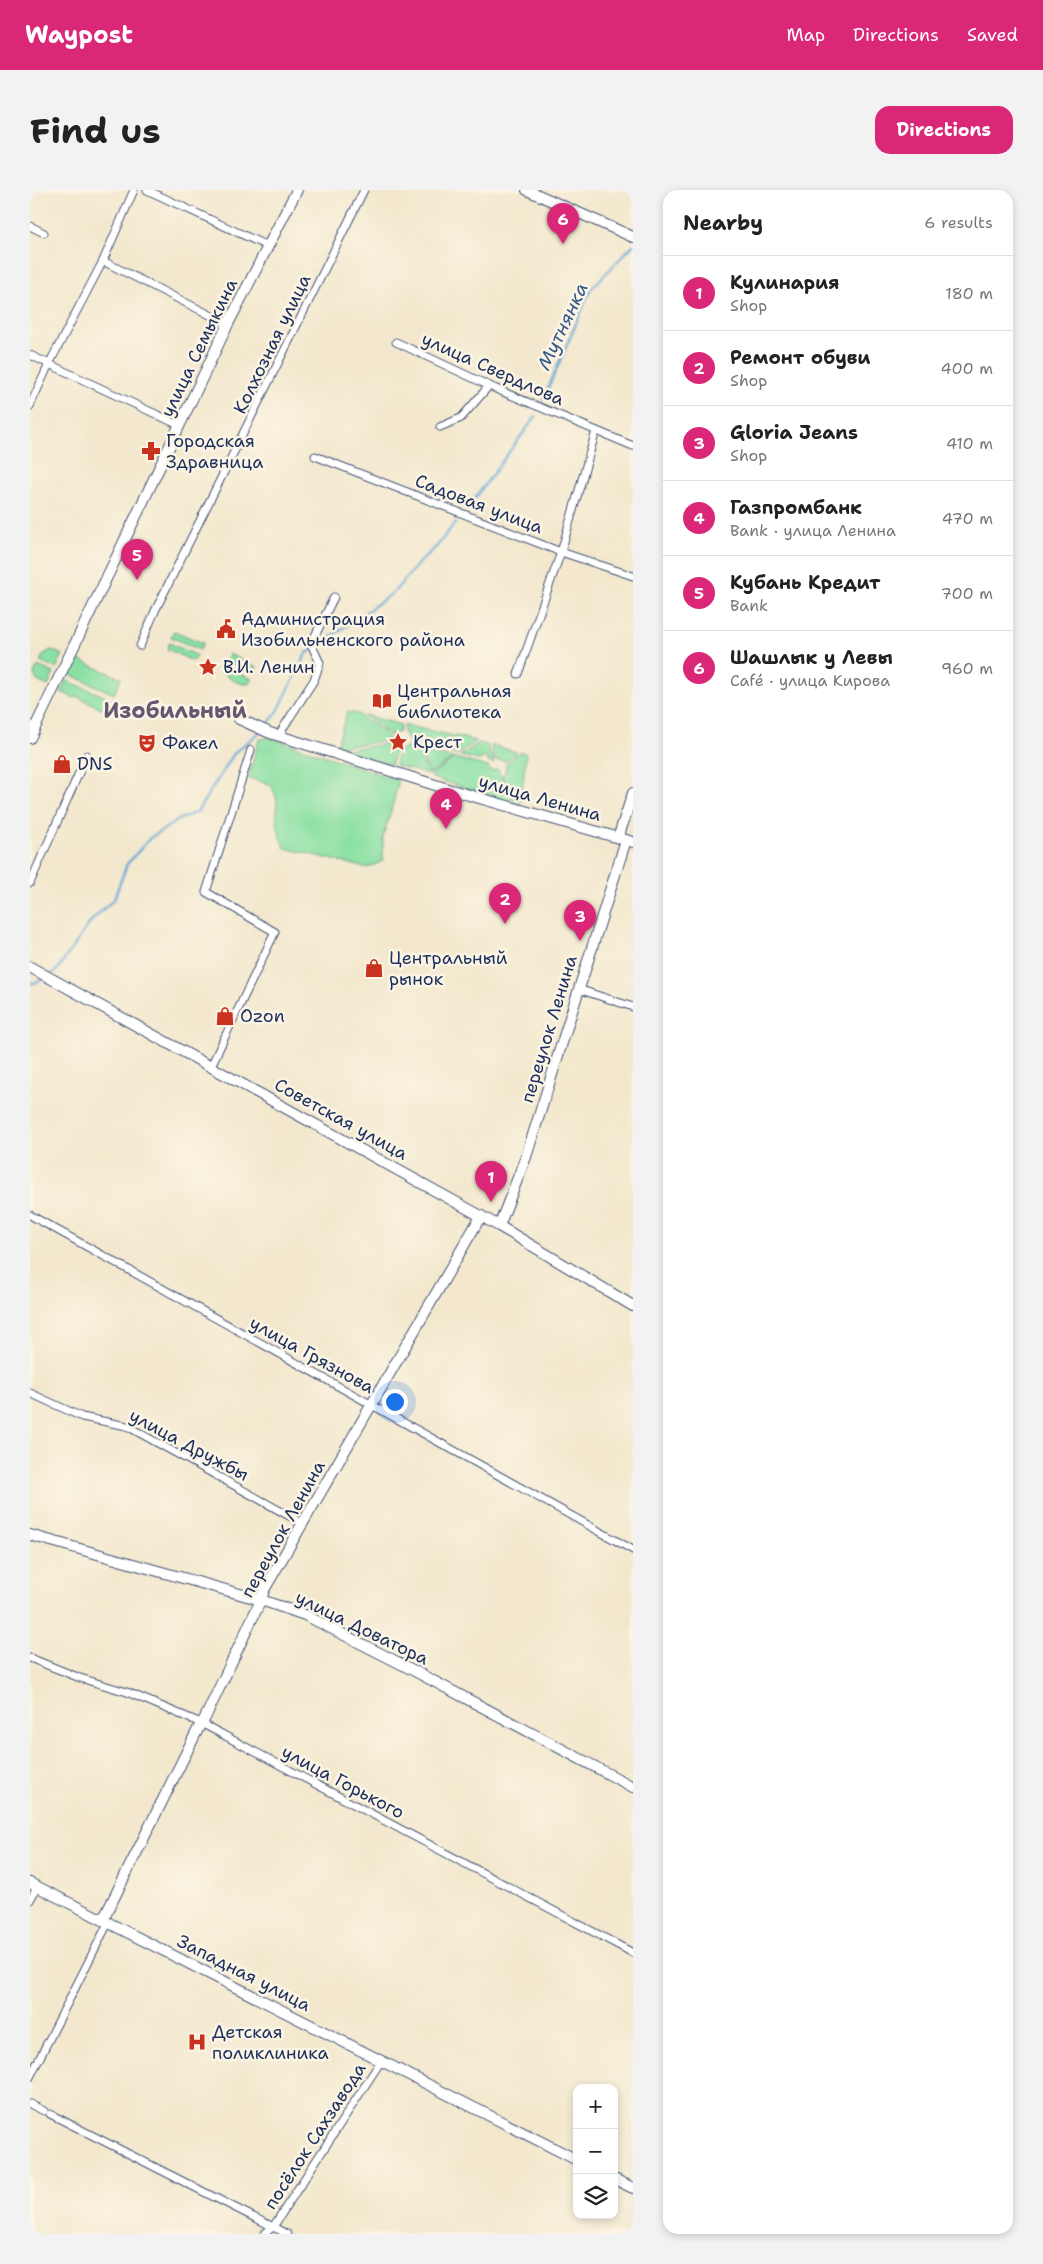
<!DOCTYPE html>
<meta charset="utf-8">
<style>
body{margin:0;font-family:"Shantell Sans",sans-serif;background:#f2f2f2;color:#222}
.controls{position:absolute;right:15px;bottom:15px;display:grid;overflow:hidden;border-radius:10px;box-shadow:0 2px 8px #0003}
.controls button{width:45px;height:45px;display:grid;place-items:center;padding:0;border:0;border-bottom:1px solid #e0e0e0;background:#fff;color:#222;font:25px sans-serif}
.you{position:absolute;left:364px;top:1211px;width:18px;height:18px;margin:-12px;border:4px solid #fff;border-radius:50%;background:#1a73e8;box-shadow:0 0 0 8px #1a73e833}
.badge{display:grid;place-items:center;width:32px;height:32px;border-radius:50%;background:#db2777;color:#fff;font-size:16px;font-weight:700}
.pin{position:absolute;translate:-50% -41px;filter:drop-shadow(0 1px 2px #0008)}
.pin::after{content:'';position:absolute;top:26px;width:18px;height:15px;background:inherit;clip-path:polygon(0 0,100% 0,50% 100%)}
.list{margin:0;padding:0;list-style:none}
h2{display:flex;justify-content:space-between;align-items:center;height:65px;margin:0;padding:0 20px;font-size:21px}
h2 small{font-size:16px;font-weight:400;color:#767676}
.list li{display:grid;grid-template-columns:32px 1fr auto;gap:15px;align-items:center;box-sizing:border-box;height:75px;padding:0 20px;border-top:1px solid #e0e0e0}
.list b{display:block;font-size:19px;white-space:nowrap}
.list p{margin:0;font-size:16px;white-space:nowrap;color:#767676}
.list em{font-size:16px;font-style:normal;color:#767676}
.icon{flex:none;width:28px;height:28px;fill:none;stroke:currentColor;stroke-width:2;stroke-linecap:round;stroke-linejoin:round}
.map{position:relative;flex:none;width:603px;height:2044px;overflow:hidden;border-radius:15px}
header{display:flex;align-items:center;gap:30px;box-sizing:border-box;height:70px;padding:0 25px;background:#db2777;color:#fff}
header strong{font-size:24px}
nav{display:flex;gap:28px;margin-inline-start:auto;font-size:18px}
.intro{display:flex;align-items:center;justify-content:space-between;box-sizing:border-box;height:120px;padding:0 30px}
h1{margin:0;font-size:35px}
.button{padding:12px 22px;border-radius:15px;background:#db2777;color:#fff;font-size:18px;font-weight:700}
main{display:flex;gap:30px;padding:0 30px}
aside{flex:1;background:#fff;border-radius:15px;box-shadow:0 2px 8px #0003}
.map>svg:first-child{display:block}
.green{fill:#8ae0a3;stroke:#528880}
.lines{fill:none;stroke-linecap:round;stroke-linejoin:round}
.stream{stroke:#62a6d7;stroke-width:2.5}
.street-casing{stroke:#3b4b6f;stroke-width:9}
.secondary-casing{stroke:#3b4b6f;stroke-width:12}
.street{stroke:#fff;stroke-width:7}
.secondary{stroke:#fff;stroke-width:10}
.labels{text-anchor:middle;stroke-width:5;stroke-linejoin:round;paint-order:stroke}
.street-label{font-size:18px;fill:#1b2f5e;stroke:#fcf5e5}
.poi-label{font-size:18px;fill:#1b2f5e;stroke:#fcf5e5;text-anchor:start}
.water-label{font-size:19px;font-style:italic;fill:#345988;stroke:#fcf5e5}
.district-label{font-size:22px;font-weight:bold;fill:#635870;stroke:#fcf5e5}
</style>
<header>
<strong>Waypost</strong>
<nav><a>Map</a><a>Directions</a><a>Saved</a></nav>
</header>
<div class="intro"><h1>Find us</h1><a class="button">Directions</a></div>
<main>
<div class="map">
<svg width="603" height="2044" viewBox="0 0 603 2044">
<rect width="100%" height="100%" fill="#fcf5e5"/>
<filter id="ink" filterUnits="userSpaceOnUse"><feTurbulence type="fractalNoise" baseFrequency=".02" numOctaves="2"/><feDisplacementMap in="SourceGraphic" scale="10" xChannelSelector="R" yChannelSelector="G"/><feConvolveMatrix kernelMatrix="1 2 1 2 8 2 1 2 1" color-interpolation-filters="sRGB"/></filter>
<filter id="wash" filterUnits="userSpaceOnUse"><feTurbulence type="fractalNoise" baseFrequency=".0096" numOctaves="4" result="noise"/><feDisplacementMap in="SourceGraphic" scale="20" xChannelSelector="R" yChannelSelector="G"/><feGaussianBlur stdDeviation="1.12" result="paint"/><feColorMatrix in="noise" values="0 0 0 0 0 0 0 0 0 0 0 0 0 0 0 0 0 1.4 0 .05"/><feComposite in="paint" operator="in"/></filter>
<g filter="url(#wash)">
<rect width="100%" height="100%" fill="#f3e8cd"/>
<!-- green -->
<g class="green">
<path d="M144,441l29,12 -3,7 -29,-13z"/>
<path d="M139,453l29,13 -6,5 -25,-12z"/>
<path d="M21,460l12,5 -7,13 -16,-7 4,-7z"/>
<path d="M199,464l28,13 -3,6 -28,-12z"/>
<path d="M46,469l45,19 -7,16 -45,-20z"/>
<path d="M8,476l16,7 -6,13 -11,-5 -3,-7z"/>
<path d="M193,476l29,13 -1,4c-10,4 -25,-6 -30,-13z"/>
<path d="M36,490l45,19 -4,12 -31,-15 -1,2 -14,-6z"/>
<path d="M317,522l11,2 31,22 -1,5 -52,6z"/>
<path d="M334,525l37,10 -2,7 -8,3z"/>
<path d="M374,535l73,16 -20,14 -7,-2 -2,-3 -4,1 -12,-2 -3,-5 -5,2 -15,-4 -6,-10z"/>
<path d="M238,547l130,43 -5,24 -10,33v24l-16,7 -82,-20c-3,-6 -6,-13 -7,-20 -4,-19 4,-25 -8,-44l-22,-6 11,-38z"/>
<path d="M449,553l8,2 7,19 -6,-2 -3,-5 -6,3 -19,-4z"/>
<path d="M358,554l6,8 -3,13 -48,-15z"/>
<path d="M461,555l26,7 -12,10 -4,-2h-7z"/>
<path d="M378,557l7,1 14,27 -34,-10 3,-13z"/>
<path d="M388,559l15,4 2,4 4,-2 14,3 -23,16z"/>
<path d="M490,562l5,1 1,3 -5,45 -2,2h-4l-13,-28 3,-3 1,-8z"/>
<path d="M425,568l33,9 3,4 7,-2 14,33 -80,-24 -1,-3z"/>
</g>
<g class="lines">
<!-- stream -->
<g class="stream">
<path d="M513,210l48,-111 42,-44"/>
<path d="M436,320l70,-94"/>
<path d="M236,537l12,-16 28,-57 87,-61 25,-29 19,-18 18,-23"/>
<path d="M20,785l7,-5 35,-50 22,-21 13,-35 23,-26 30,-19 17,-7 38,-60 25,-20"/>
<path d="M0,793h6l9,-5"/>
</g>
</g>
</g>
<g filter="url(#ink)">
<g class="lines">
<!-- street casing -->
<g class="street-casing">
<g id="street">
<path d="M117,0l120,56"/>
<path d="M0,36l14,7"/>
<path d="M73,71l125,63"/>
<path d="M366,152l100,47 137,57"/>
<path d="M0,165l149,70"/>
<path d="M0,216l19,-42 54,-103 31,-71"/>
<path d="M410,237l21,-9 28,-32"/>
<path d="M285,266l246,96 72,24"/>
<path d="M110,456l15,-35 209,-421"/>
<path d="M488,484l43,-122 35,-121"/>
<path d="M248,546l36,-56 6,-17 -9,-19 23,-47"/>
<path d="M0,693l57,-128"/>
<path d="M548,799l55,18"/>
<path d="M181,876l64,-134 -69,-40 45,-142"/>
<path d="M0,1025l603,335"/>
<path d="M0,1203l52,24 45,9 175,97"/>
<path d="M0,1468l50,20 47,14 74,31 432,230"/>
<path d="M0,1710l7,-13"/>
<path d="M0,1887l78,-154"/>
<path d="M0,1914l14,7"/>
<path d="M20,1924l237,120"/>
<path d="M234,2044l9,-7 108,-166"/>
</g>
</g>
<!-- secondary casing -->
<g class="secondary-casing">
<g id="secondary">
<path d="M497,0l106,47"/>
<path d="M209,529l31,14 178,56 185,53"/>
<path d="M0,548l198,-414 69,-134"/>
<path d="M588,648l15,-45"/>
<path d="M0,777l469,259 134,80"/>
<path d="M469,1036l27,-69 100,-317"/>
<path d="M0,1345l231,65 44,15 102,52 226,120"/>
<path d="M0,1693l547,277"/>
<path d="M73,1730l98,-197 3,-3 57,-120 3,-10 217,-374"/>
<path d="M584,1989l19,9"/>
</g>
</g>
<!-- street -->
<use href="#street" class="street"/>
<!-- secondary -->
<use href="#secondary" class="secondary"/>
</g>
</g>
<!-- icons -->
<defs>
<g id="pharmacy-bare" transform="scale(1.5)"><path d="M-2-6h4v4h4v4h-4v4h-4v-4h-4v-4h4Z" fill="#c8321e" stroke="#fcf5e5" stroke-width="2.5" paint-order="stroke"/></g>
<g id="civic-bare" transform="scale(1.5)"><path d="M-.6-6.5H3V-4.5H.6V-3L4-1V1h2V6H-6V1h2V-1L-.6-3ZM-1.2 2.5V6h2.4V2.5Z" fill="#c8321e" stroke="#fcf5e5" stroke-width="2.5" paint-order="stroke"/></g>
<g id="sight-bare" transform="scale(1.5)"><path d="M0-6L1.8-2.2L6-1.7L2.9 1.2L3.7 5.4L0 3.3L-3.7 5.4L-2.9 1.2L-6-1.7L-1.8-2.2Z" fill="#c8321e" stroke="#fcf5e5" stroke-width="2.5" paint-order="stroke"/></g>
<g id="library-bare" transform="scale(1.5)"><path d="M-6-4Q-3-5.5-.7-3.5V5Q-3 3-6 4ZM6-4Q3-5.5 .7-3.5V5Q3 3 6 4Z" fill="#c8321e" stroke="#fcf5e5" stroke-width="2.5" paint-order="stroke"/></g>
<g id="theatre-bare" transform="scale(1.5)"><path d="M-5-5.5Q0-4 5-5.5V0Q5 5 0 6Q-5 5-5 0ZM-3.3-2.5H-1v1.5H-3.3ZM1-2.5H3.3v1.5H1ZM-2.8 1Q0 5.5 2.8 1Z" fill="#c8321e" stroke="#fcf5e5" stroke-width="2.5" paint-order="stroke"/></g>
<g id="shop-bare" transform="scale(1.5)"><path d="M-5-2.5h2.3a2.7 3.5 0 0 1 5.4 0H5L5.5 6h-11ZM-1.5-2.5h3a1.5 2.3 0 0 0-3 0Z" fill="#c8321e" stroke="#fcf5e5" stroke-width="2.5" paint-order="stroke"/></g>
<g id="hospital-bare" transform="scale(1.5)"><path d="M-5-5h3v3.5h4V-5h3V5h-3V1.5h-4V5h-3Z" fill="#c8321e" stroke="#fcf5e5" stroke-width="2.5" paint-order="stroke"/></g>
</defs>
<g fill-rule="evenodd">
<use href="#pharmacy-bare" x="121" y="261"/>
<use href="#civic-bare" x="196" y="439"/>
<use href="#sight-bare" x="178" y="477"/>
<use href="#library-bare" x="352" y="511"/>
<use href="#sight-bare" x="368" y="552"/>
<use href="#theatre-bare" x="117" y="553"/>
<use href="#shop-bare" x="32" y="574"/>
<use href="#shop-bare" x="344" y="778"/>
<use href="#shop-bare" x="195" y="826"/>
<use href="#hospital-bare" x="167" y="1852"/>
</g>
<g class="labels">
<!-- street labels -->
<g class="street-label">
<text transform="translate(242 154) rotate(-64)" y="6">Колхозная улица</text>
<text transform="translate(169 158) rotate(-64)" y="6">улица Семыкина</text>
<text transform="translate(463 179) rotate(24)" y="6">улица Свердлова</text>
<text transform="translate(449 314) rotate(21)" y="6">Садовая улица</text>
<text transform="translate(510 608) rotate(16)" y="6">улица Ленина</text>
<text transform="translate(519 839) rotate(-73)" y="6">переулок Ленина</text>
<text transform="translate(311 929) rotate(29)" y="6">Советская улица</text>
<text transform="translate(282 1165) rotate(29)" y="6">улица Грязнова</text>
<text transform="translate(159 1255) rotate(28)" y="6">улица Дружбы</text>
<text transform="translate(253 1339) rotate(-61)" y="6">переулок Ленина</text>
<text transform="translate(332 1438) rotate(26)" y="6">улица Доватора</text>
<text transform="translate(313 1592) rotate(28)" y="6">улица Горького</text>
<text transform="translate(214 1783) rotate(27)" y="6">Западная улица</text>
<text transform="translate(285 1946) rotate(-57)" y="6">посёлок Сахзавода</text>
</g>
<!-- poi labels -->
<g class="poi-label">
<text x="136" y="257">Городская<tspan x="136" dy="21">Здравница</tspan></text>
<text x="211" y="435">Администрация<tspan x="211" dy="21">Изобильненского района</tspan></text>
<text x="193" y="483">В.И. Ленин</text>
<text x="367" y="507">Центральная<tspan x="367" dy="21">библиотека</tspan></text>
<text x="383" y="558">Крест</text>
<text x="132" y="559">Факел</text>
<text x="47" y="580">DNS</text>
<text x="359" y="774">Центральный<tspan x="359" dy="21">рынок</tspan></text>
<text x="210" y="832">Ozon</text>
<text x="182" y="1848">Детская<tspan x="182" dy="21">поликлиника</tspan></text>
</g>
<!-- water labels -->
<g class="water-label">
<text transform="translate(532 136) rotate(-65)" y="7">Мутнянка</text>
</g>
<!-- district labels -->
<g class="district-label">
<text x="145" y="528">Изобильный</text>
</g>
</g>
</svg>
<div class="controls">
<button>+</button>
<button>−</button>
<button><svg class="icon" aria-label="layers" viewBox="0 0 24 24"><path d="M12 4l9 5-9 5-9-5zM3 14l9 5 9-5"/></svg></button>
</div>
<div class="you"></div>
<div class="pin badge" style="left:461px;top:1012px">1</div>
<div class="pin badge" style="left:475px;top:734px">2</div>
<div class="pin badge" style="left:550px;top:751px">3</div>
<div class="pin badge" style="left:416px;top:639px">4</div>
<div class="pin badge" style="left:107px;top:390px">5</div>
<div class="pin badge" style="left:533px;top:54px">6</div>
</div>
<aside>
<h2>Nearby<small>6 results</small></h2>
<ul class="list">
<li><span class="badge">1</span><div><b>Кулинария</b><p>Shop</p></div><em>180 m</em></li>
<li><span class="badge">2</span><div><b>Ремонт обуви</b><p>Shop</p></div><em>400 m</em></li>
<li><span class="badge">3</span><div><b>Gloria Jeans</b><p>Shop</p></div><em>410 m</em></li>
<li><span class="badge">4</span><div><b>Газпромбанк</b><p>Bank · улица Ленина</p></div><em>470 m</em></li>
<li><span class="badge">5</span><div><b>Кубань Кредит</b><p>Bank</p></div><em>700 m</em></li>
<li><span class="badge">6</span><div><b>Шашлык у Левы</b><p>Café · улица Кирова</p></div><em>960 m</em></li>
</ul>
</aside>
</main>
